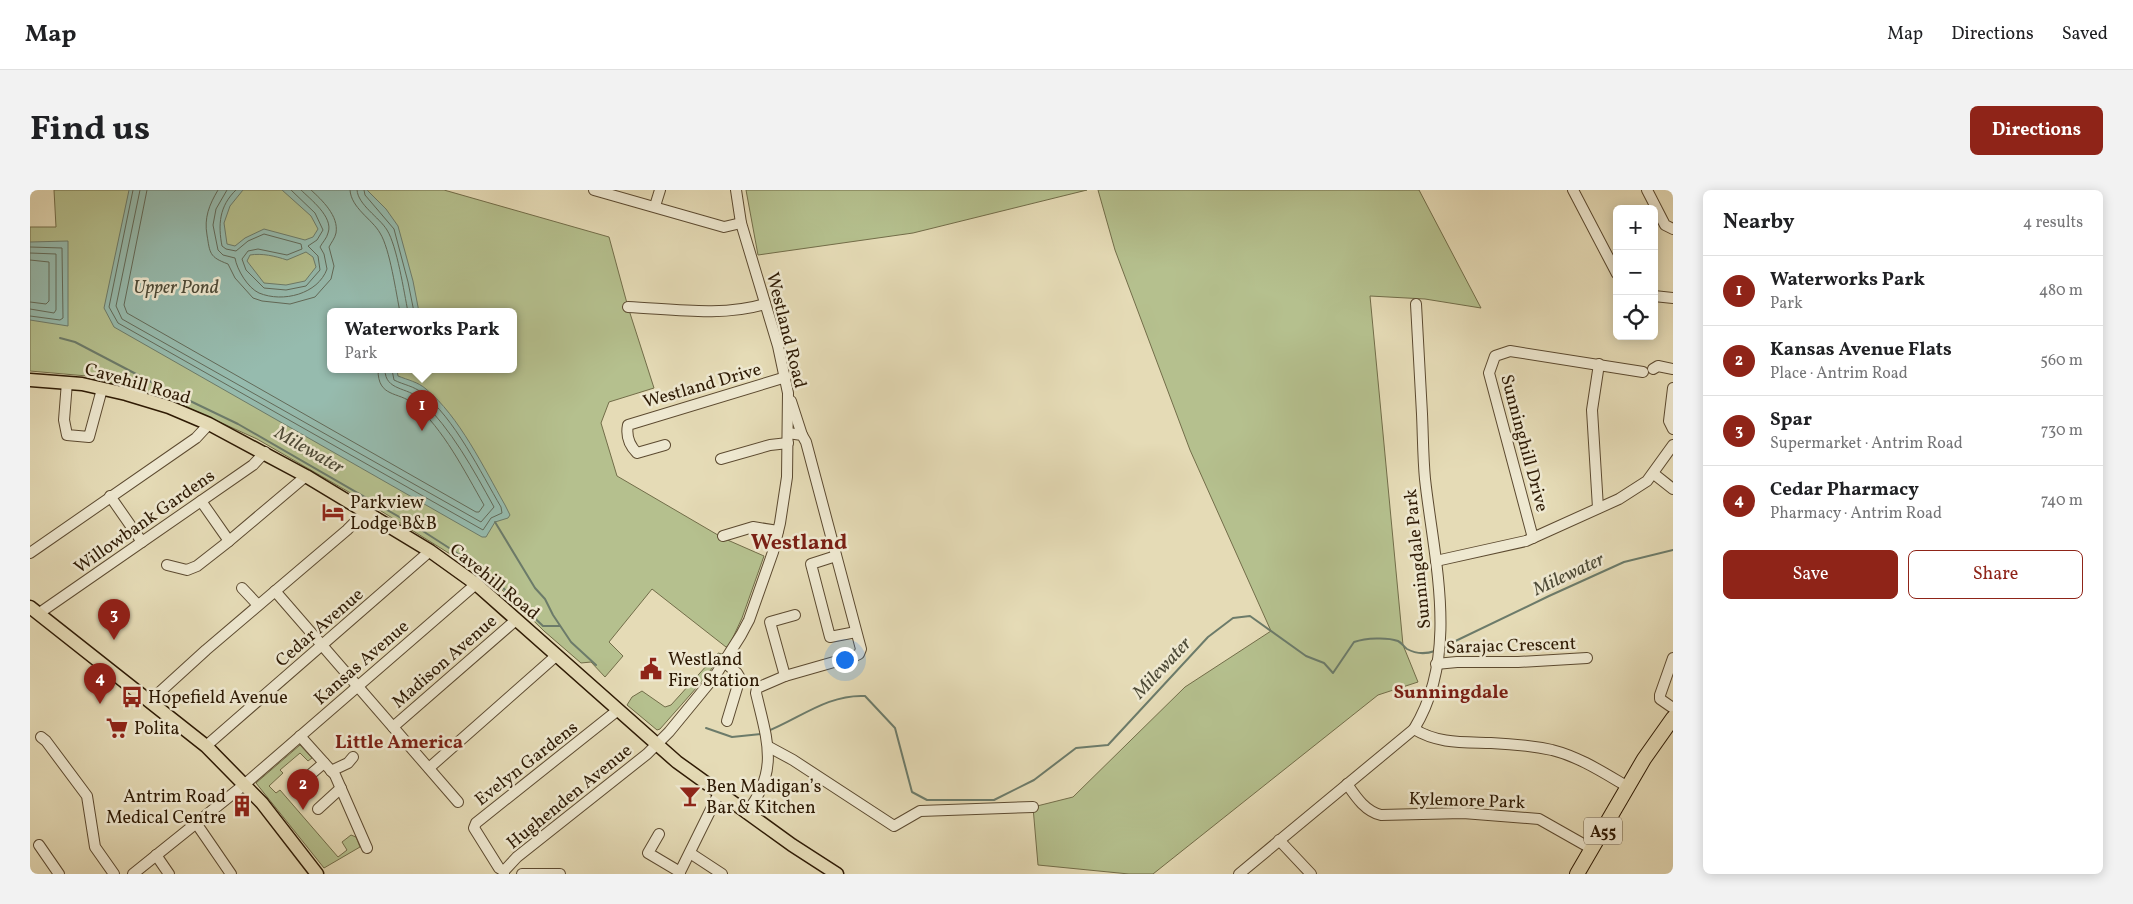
<!DOCTYPE html>
<meta charset="utf-8">
<style>
body{margin:0;font-family:Vollkorn,serif;background:#f2f2f2;color:#202124}
.controls{position:absolute;right:15px;top:15px;display:grid;overflow:hidden;border-radius:8px;box-shadow:0 2px 12px #0003}
.controls button{width:45px;height:45px;display:grid;place-items:center;padding:0;border:0;border-bottom:1px solid #e0e0e0;background:#fff;color:#202124;font:25px sans-serif}
.you{position:absolute;left:814px;top:469px;width:18px;height:18px;margin:-12px;border:4px solid #fff;border-radius:50%;background:#1a73e8;box-shadow:0 0 0 8px #1a73e833}
.badge{display:grid;place-items:center;width:32px;height:32px;border-radius:50%;background:#8f2418;color:#fff;font-size:16px;font-weight:700}
.pin{position:absolute;translate:-50% -41px;filter:drop-shadow(0 1px 2px #0008)}
.pin::after{content:'';position:absolute;top:26px;width:18px;height:15px;background:inherit;clip-path:polygon(0 0,100% 0,50% 100%)}
.popup{position:absolute;left:297px;top:118px;width:190px;height:65px;box-sizing:border-box;display:grid;place-content:center;border-radius:8px;background:#fff;filter:drop-shadow(0 1px 4px #0005);font-size:16px;white-space:nowrap;color:#757577}
.popup b{font-size:19px;color:#202124}
.popup::after{content:'';position:absolute;left:50%;top:100%;margin-left:-10px;border:10px solid transparent;border-top-color:#fff}
.list{margin:0;padding:0;list-style:none}
h2{display:flex;justify-content:space-between;align-items:center;height:65px;margin:0;padding:0 20px;font-size:21px}
h2 small{font-size:16px;font-weight:400;color:#757577}
.list li{display:grid;grid-template-columns:32px 1fr auto;gap:15px;align-items:center;box-sizing:border-box;height:70px;padding:0 20px;border-top:1px solid #e0e0e0}
.list b{display:block;font-size:19px;white-space:nowrap}
.list p{margin:0;font-size:16px;white-space:nowrap;color:#757577}
.list em{font-size:16px;font-style:normal;color:#757577}
.actions{display:flex;gap:10px;padding:15px 20px}
.actions a{flex:1;padding:11px 0;border:1px solid #8f2418;border-radius:8px;text-align:center;font-size:18px;color:#8f2418}
.actions .main{background:#8f2418;color:#fff}
.icon{flex:none;width:28px;height:28px;fill:none;stroke:currentColor;stroke-width:2;stroke-linecap:round;stroke-linejoin:round}
.map{position:relative;flex:none;width:1643px;height:684px;overflow:hidden;border-radius:8px}
header{display:flex;align-items:center;gap:30px;box-sizing:border-box;height:70px;padding:0 25px;background:#fff;border-bottom:1px solid #e0e0e0}
header strong{font-size:24px}
nav{display:flex;gap:28px;margin-inline-start:auto;font-size:18px}
.intro{display:flex;align-items:center;justify-content:space-between;box-sizing:border-box;height:120px;padding:0 30px}
h1{margin:0;font-size:35px}
.button{padding:12px 22px;border-radius:8px;background:#8f2418;color:#fff;font-size:18px;font-weight:700}
main{display:flex;gap:30px;padding:0 30px}
aside{flex:1;background:#fff;border-radius:8px;box-shadow:0 2px 12px #0003}
.map>svg:first-child{display:block}
.green{fill:#b5c08e;stroke:#726d49;fill-rule:evenodd}
.water{fill:#96bbae;stroke:#6c7b6a;fill-rule:evenodd}
.lines{fill:none;stroke-linecap:round;stroke-linejoin:round}
.shore{stroke:#626a59;stroke-width:1}
.stream{stroke:#6c7b6a;stroke-width:2}
.minor-casing{stroke:#5c4a30;stroke-width:12}
.major-casing{stroke:#2e1a04;stroke-width:15}
.highway-casing{stroke:#2e1a04;stroke-width:16}
.minor{stroke:#eee8d0;stroke-width:10}
.major{stroke:#e5dbb6;stroke-width:12}
.highway{stroke:#e5dbb6;stroke-width:14}
.labels{text-anchor:middle;stroke-width:5;stroke-linejoin:round;paint-order:stroke}
.shield{fill:#eee8d0;stroke:#685841;stroke-width:1}
.shield-label{font-size:16px;font-weight:bold;fill:#2e1a04}
.street-label{font-size:18px;fill:#2e1a04;stroke:#eee8d0}
.poi-label{font-size:18px;fill:#2e1a04;stroke:#eee8d0;text-anchor:start}
.water-label{font-size:19px;font-style:italic;fill:#4d4a37;stroke:#eee8d0}
.neighbourhood-label{font-size:19px;font-weight:bold;fill:#7a1f14;stroke:#eee8d0}
.district-label{font-size:22px;font-weight:bold;fill:#7a1f14;stroke:#eee8d0}
</style>
<header>
<strong>Map</strong>
<nav><a>Map</a><a>Directions</a><a>Saved</a></nav>
</header>
<div class="intro"><h1>Find us</h1><a class="button">Directions</a></div>
<main>
<div class="map">
<svg width="1643" height="684" viewBox="0 0 1643 684">
<rect width="100%" height="100%" fill="#e5dbb6"/>
<filter id="stains"><feTurbulence type="fractalNoise" baseFrequency=".004" numOctaves="4"/><feColorMatrix values="0 0 0 0 .2 0 0 0 0 .09 0 0 0 0 .02 0 0 0 .5 -.17"/></filter>
<radialGradient id="worn" r=".72"><stop offset=".6" stop-color="#630" stop-opacity="0"/><stop offset="1" stop-color="#630" stop-opacity=".3"/></radialGradient>
<!-- green -->
<g class="green">
<path d="M24,0h390l165,47 19,70 26,81 -45,14 -8,21 16,53 106,62 41,18 -22,62 -13,28 -3,1 -74,-58 -43,53 14,14 -18,21 -14,-15 -10,1 -37,-32 -52,-51 -119,-74 -116,-67 -86,-39 -84,-24 -57,-5v-144h26zM301,122h182v58h-182z"/>
<path d="M716,0h341l-174,43 -155,22z"/>
<path d="M1068,0h321l62,118 -56,-9 -55,-3 33,349 15,37 -40,13 -225,179h-24l-91,-9 -5,-58 40,-10 112,-110 86,-56 -81,-181 -75,-200z"/>
<path d="M688,463l4,1 -17,24 -45,51 -3,1 -30,-25 5,-8 10,-6 23,16 6,-2z"/>
<path d="M270,555l12,13 -4,3 -8,-8 -20,17 3,3 -14,13 7,7 4,-3 58,67 9,-7 -5,-8 9,-7 5,2 4,10 -36,21 -68,-85z"/>
</g>
<!-- water -->
<g class="water">
<path d="M99,0h114l-13,16 -6,17 3,21 8,2 10,-8 19,-9 41,11 8,-3 5,-8 -7,-13 -29,-26h85l19,19 12,17 15,55 6,31h-88v58h66l1,6c10,4 20,6 28,13 33,27 58,79 79,116l5,10 -2,3 -13,4 -9,15h-4l-368,-210 -10,-19zM276,62l7,5 3,10 -11,14 -19,4 -22,-2 -17,-22 3,-6c12,-2 25,1 37,5z"/>
<path d="M38,51v85l-38,-6v-78z"/>
</g>
<g class="lines">
<!-- shore -->
<g class="shore">
<path d="M103,0l-24,117 9,16 365,207 8,-12 11,-5 -1,-6c-20,-34 -47,-90 -79,-114 -8,-7 -18,-8 -28,-13l-2,-10"/>
<path d="M110,0l-24,116 6,13 359,203 13,-15c-21,-38 -42,-77 -74,-108 -12,-12 -35,-8 -35,-29"/>
<path d="M117,0l-23,115 3,8 349,199h3l5,-7c-19,-33 -41,-77 -70,-101 -16,-13 -36,-6 -36,-34"/>
<path d="M188,0c-9,15 -14,28 -11,45 3,18 2,22 21,29l7,14 18,20 9,3 28,3 25,-7 16,-18 3,-13 -5,-19c2,-4 6,-9 7,-14 3,-17 -14,-33 -25,-43"/>
<path d="M197,0l-11,19 -3,16 5,25 5,5 12,3c2,12 13,30 24,35 24,10 59,1 68,-24l-3,-15 -4,-7c2,-4 7,-9 8,-14 6,-16 -18,-34 -27,-43"/>
<path d="M206,0c-17,16 -18,35 -14,56l4,3 10,2 12,-10 16,-7 37,10 1,5 -15,6 -29,-6 -10,2 -6,8 4,11 18,18 22,2 20,-4 14,-16 -2,-14 -10,-10 9,-6 6,-10 -8,-17 -24,-23"/>
<path d="M320,0c1,18 22,29 30,43 10,16 16,60 20,79"/>
<path d="M327,0c1,15 22,27 30,40 10,16 17,62 21,82"/>
<path d="M334,0l1,5 29,34 14,53 6,30"/>
<path d="M0,57l32,1 1,70 -3,2 -30,-4"/>
<path d="M0,63l26,1v56l-2,3 -24,-4"/>
<path d="M0,70l19,2v39l-3,3 -16,-2"/>
</g>
<!-- stream -->
<g class="stream">
<path d="M30,148l15,4 84,44 79,38 177,102 59,38 26,21 43,41h17"/>
<path d="M465,332l40,66 10,11 8,16 18,27 25,23"/>
<path d="M1413,457l106,-51 75,-34 49,-12"/>
<path d="M676,538l26,9 29,-3"/>
<path d="M738,541c32,-13 61,-37 97,-35l30,32 17,64 15,8h67l40,-20 42,-32 32,-3 100,-108 25,-19 17,-2 56,40 18,7 9,10 21,-31c12,-4 33,-5 44,-1 4,2 6,6 9,8 9,5 19,5 28,2"/>
</g>
<!-- minor casing -->
<g class="minor-casing">
<g id="minor">
<path d="M564,0l130,37 17,-4"/>
<path d="M1543,0l44,84"/>
<path d="M1617,0l18,35 8,4"/>
<path d="M625,16l5,-16"/>
<path d="M1624,106l19,2"/>
<path d="M598,117c44,2 94,10 137,-3"/>
<path d="M1623,179l5,-3 15,3"/>
<path d="M37,192l-3,38 3,15 22,2 13,-48"/>
<path d="M1643,198l-4,33 4,8"/>
<path d="M761,211l11,34"/>
<path d="M635,255l-28,8c-8,-8 -11,-18 -9,-28l158,-48"/>
<path d="M691,269l49,-14 18,-2"/>
<path d="M1624,284l19,15"/>
<path d="M80,306l32,46"/>
<path d="M171,311l28,40"/>
<path d="M1568,318l-6,-98 7,-46"/>
<path d="M693,346l30,-9 25,4"/>
<path d="M1503,348l-44,-165 6,-17 15,-5 133,21"/>
<path d="M0,363l166,-115 13,-14"/>
<path d="M806,366l-25,8 19,73 26,-5"/>
<path d="M1406,371l90,-20 93,-42 28,-18 26,-36"/>
<path d="M137,375l20,5 10,-4 32,-25 77,-65"/>
<path d="M212,398l16,17"/>
<path d="M245,401l183,211"/>
<path d="M8,424l215,-149 12,-13"/>
<path d="M1643,468l-13,37v4l13,9"/>
<path d="M694,472l13,11 3,5 -13,43"/>
<path d="M1406,474l21,-2h61l69,-4"/>
<path d="M755,486l-15,-54 25,-7"/>
<path d="M120,511l56,-51 141,-120 18,-18"/>
<path d="M363,537l123,-107"/>
<path d="M1384,539c24,15 50,13 77,14 21,1 42,3 61,7 28,7 52,23 76,37"/>
<path d="M270,546l35,39 32,73"/>
<path d="M11,547l5,4 41,55 8,51 19,27"/>
<path d="M176,556l224,-195"/>
<path d="M739,557l24,13 101,66 26,-15 113,-4"/>
<path d="M399,578l128,-113"/>
<path d="M301,581l17,-8 5,-6"/>
<path d="M274,590l20,-17"/>
<path d="M1317,594c9,13 18,27 34,31l82,-2 76,6 53,30"/>
<path d="M288,619l23,-21"/>
<path d="M716,623c34,-42 21,-73 10,-120l1,-5 28,-12 70,-20 4,-2 2,-5 -55,-207 -4,-7 -14,-2"/>
<path d="M166,633l35,51"/>
<path d="M629,644l-11,19 32,19"/>
<path d="M1249,650l32,34"/>
<path d="M9,655l20,29"/>
<path d="M660,663l32,21"/>
<path d="M126,665l13,19"/>
<path d="M474,681l-5,-3 -25,-40 2,-5 142,-113"/>
<path d="M103,684l112,-90 231,-200"/>
<path d="M474,684v-3l13,-14 130,-103 22,-22 46,-56 26,-41 8,-15 24,-68 7,-29 7,-46 1,-84 -10,-47 -37,-123 -5,-33"/>
<path d="M492,684h38"/>
<path d="M649,684l40,-81"/>
<path d="M1209,684l175,-145c46,-75 20,-168 11,-250 -2,-21 -2,-43 -3,-65 -2,-36 -4,-73 -6,-110"/>
</g>
</g>
<!-- major casing -->
<g class="major-casing">
<g id="major">
<path d="M0,190l52,4 44,10 43,13 40,17 97,52 124,75 46,33 201,178 115,83 45,29"/>
<path d="M0,417l176,139 56,57 55,71"/>
</g>
</g>
<!-- highway casing -->
<g class="highway-casing">
<path id="highway" d="M1547,684l67,-115 29,-41"/>
</g>
<!-- minor -->
<use href="#minor" class="minor"/>
<!-- major -->
<use href="#major" class="major"/>
<!-- highway -->
<use href="#highway" class="highway"/>
</g>
<!-- icons -->
<defs>
<g id="hotel-bare" transform="scale(1.725)"><path d="M-6-4.5h1.5V1H6V5H4.5V3h-9V5H-6ZM-4 0a1.8 1.8 0 1 1 3.6 0ZM.5 0V-2.5h3Q6-2.5 6 0Z" fill="#8f2418" stroke="#eee8d0" stroke-width="2.5" paint-order="stroke"/></g>
<g id="civic-bare" transform="scale(1.725)"><path d="M-.6-6.5H3V-4.5H.6V-3L4-1V1h2V6H-6V1h2V-1L-.6-3ZM-1.2 2.5V6h2.4V2.5Z" fill="#8f2418" stroke="#eee8d0" stroke-width="2.5" paint-order="stroke"/></g>
<g id="bus-bare" transform="scale(1.725)"><path d="M-5-6H5V4H4V6H2V4H-2V6H-4V4H-5ZM-3.5-4V0h7V-4ZM-3.5 1.2v1.5H-2V1.2ZM2 1.2v1.5H3.5V1.2Z" fill="#8f2418" stroke="#eee8d0" stroke-width="2.5" paint-order="stroke"/></g>
<g id="supermarket-bare" transform="scale(1.725)"><path d="M-6-5.5h2.5l.6 2H6L4.5 2H-2.5L-4.4-4H-6ZM-1.5 3.2a1.3 1.3 0 1 0 .1 0ZM3 3.2a1.3 1.3 0 1 0 .1 0Z" fill="#8f2418" stroke="#eee8d0" stroke-width="2.5" paint-order="stroke"/></g>
<g id="bar-bare" transform="scale(1.725)"><path d="M-6-5H6L.8 .8V4.5H3.5V6h-7V4.5H-.8V.8Z" fill="#8f2418" stroke="#eee8d0" stroke-width="2.5" paint-order="stroke"/></g>
<g id="building-bare" transform="scale(1.725)"><path d="M-4-6H4V6H1V3H-1V6H-4ZM-2.5-4.3h1.7v1.8h-1.7ZM.8-4.3h1.7v1.8H.8ZM-2.5-1h1.7V.8h-1.7ZM.8-1h1.7V.8H.8Z" fill="#8f2418" stroke="#eee8d0" stroke-width="2.5" paint-order="stroke"/></g>
</defs>
<g fill-rule="evenodd">
<use href="#hotel-bare" x="303" y="322"/>
<use href="#civic-bare" x="621" y="479"/>
<use href="#bus-bare" x="102" y="507"/>
<use href="#supermarket-bare" x="87" y="538"/>
<use href="#bar-bare" x="660" y="606"/>
<use href="#building-bare" x="212" y="616"/>
</g>
<g class="labels">
<!-- shield labels -->
<rect class="shield" x="1554" y="627.5" width="38" height="27" rx="4"/>
<g class="shield-label">
<text x="1573" y="647">A55</text>
</g>
<!-- street labels -->
<g class="street-label">
<text transform="translate(757 140) rotate(76)" y="6">Westland Road</text>
<text transform="translate(108 193) rotate(16)" y="6">Cavehill Road</text>
<text transform="translate(672 195) rotate(-16)" y="6">Westland Drive</text>
<text transform="translate(1495 253) rotate(75)" y="6">Sunninghill Drive</text>
<text transform="translate(114 331) rotate(-35)" y="6">Willowbank Gardens</text>
<text transform="translate(1387 369) rotate(-96)" y="6">Sunningdale Park</text>
<text transform="translate(465 391) rotate(39)" y="6">Cavehill Road</text>
<text transform="translate(289 437) rotate(-41)" y="6">Cedar Avenue</text>
<text transform="translate(1481 455) rotate(-2)" y="6">Sarajac Crescent</text>
<text transform="translate(414 471) rotate(-41)" y="6">Madison Avenue</text>
<text transform="translate(331 472) rotate(-41)" y="6">Kansas Avenue</text>
<text transform="translate(496 573) rotate(-38)" y="6">Evelyn Gardens</text>
<text transform="translate(539 606) rotate(-39)" y="6">Hughenden Avenue</text>
<text transform="translate(1437 610) rotate(2)" y="6">Kylemore Park</text>
</g>
<!-- poi labels -->
<g class="poi-label">
<text x="320" y="318">Parkview<tspan x="320" dy="21">Lodge B&amp;B</tspan></text>
<text x="638" y="475">Westland<tspan x="638" dy="21">Fire Station</tspan></text>
<text x="118" y="513">Hopefield Avenue</text>
<text x="104" y="544">Polita</text>
<text x="676" y="602">Ben Madigan’s<tspan x="676" dy="21">Bar &amp; Kitchen</tspan></text>
<text x="196" y="612" text-anchor="end">Antrim Road<tspan x="196" dy="21">Medical Centre</tspan></text>
</g>
<!-- water labels -->
<g class="water-label">
<text x="146" y="103">Upper Pond</text>
<text transform="translate(280 259) rotate(30)" y="7">Milewater</text>
<text transform="translate(1538 383) rotate(-25)" y="7">Milewater</text>
<text transform="translate(1131 477) rotate(-47)" y="7">Milewater</text>
</g>
<!-- neighbourhood labels -->
<g class="neighbourhood-label">
<text x="1421" y="508">Sunningdale</text>
<text x="369" y="558">Little America</text>
</g>
<!-- district labels -->
<g class="district-label">
<text x="769" y="359">Westland</text>
</g>
</g>
<rect width="100%" height="100%" filter="url(#stains)"/>
<rect width="100%" height="100%" fill="url(#worn)"/>
</svg>
<div class="controls">
<button>+</button>
<button>−</button>
<button><svg class="icon" aria-label="locate" viewBox="0 0 24 24"><circle cx="12" cy="12" r="6"/><path d="M12 2v4M12 18v4M2 12h4M18 12h4"/></svg></button>
</div>
<div class="you"></div>
<div class="pin badge" style="left:392px;top:241px">1</div>
<div class="popup"><b>Waterworks Park</b>Park</div>
<div class="pin badge" style="left:273px;top:620px">2</div>
<div class="pin badge" style="left:84px;top:450px">3</div>
<div class="pin badge" style="left:70px;top:514px">4</div>
</div>
<aside>
<h2>Nearby<small>4 results</small></h2>
<ul class="list">
<li><span class="badge">1</span><div><b>Waterworks Park</b><p>Park</p></div><em>480 m</em></li>
<li><span class="badge">2</span><div><b>Kansas Avenue Flats</b><p>Place · Antrim Road</p></div><em>560 m</em></li>
<li><span class="badge">3</span><div><b>Spar</b><p>Supermarket · Antrim Road</p></div><em>730 m</em></li>
<li><span class="badge">4</span><div><b>Cedar Pharmacy</b><p>Pharmacy · Antrim Road</p></div><em>740 m</em></li>
</ul>
<div class="actions"><a class="main">Save</a><a>Share</a></div>
</aside>
</main>
